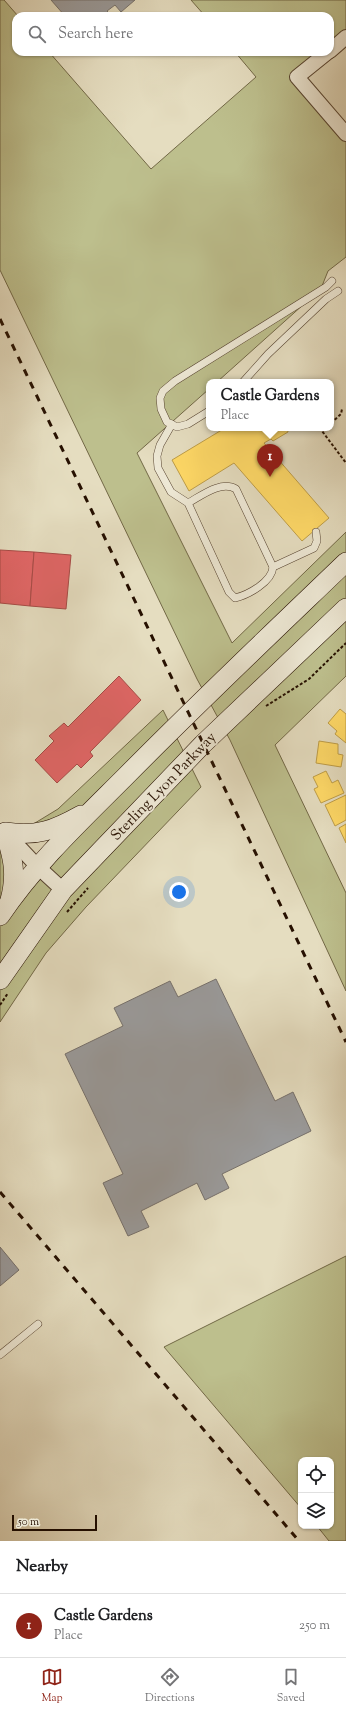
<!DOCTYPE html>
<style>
body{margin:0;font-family:"Sorts Mill Goudy",serif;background:#f2f2f2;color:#202124}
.controls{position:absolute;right:12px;bottom:12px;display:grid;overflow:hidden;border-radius:8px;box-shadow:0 1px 3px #0004}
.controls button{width:36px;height:36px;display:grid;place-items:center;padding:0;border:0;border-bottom:1px solid #e0e0e0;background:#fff;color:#202124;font:20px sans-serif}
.scale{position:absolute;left:12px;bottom:10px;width:85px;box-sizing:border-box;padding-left:4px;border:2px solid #261000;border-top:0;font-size:11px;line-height:14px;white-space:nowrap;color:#261000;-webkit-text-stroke:3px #eee9d6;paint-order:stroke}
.you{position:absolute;left:179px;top:892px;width:14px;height:14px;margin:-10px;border:3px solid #fff;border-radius:50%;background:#1a73e8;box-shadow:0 0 0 6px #1a73e833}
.badge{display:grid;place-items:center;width:26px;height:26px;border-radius:50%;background:#8f2418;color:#fff;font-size:13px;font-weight:700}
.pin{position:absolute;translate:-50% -33px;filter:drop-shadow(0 1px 2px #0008)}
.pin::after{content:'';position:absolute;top:21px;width:14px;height:12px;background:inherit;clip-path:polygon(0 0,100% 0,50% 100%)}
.popup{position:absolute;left:206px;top:379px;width:128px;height:52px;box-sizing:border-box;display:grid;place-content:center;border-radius:8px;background:#fff;filter:drop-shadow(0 1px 3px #0005);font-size:13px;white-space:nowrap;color:#757577}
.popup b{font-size:15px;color:#202124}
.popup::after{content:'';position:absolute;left:50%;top:100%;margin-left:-8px;border:8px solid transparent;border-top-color:#fff}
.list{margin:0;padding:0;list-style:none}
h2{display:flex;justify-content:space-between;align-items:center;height:52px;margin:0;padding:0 16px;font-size:17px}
h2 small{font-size:13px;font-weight:400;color:#757577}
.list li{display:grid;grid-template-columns:26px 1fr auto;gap:12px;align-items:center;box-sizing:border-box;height:64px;padding:0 16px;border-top:1px solid #e0e0e0}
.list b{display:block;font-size:15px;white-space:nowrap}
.list p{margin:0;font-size:13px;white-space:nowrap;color:#757577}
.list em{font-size:13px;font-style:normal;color:#757577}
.icon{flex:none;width:22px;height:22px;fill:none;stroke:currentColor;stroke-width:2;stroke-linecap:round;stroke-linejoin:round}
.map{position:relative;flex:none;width:346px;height:1541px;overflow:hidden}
.search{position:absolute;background:#fff;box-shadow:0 1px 3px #0004;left:12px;right:12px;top:12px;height:44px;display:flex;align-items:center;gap:10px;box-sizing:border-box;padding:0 14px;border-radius:12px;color:#757577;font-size:15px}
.sheet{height:116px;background:#fff}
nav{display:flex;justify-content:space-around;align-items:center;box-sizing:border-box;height:56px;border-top:1px solid #e0e0e0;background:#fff;font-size:11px;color:#757577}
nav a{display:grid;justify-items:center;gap:2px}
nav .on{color:#8f2418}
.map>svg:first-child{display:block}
.green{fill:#bdbf8d;stroke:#726846;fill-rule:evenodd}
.homes{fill:#ffd966;stroke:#be9d47}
.shops{fill:#e06666;stroke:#a84c47}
.industry{fill:#999;stroke:#76706b}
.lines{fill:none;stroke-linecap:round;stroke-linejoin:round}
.lane-casing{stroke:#564330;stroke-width:8}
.street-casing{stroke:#564330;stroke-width:16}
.secondary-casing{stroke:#261000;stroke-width:20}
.path{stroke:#261000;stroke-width:2;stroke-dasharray:3 2;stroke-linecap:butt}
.lane{stroke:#eee9d6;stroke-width:7}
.street{stroke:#eee9d6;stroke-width:14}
.secondary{stroke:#eee9d6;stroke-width:19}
.rail{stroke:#261000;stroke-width:3;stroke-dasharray:7 7;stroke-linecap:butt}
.labels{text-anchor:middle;stroke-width:4;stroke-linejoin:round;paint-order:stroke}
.street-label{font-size:15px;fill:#261000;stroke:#eee9d6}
</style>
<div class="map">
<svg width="346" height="1541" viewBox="0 0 346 1541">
<rect width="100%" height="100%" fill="#e5ddc0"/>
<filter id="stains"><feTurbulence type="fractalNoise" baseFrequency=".005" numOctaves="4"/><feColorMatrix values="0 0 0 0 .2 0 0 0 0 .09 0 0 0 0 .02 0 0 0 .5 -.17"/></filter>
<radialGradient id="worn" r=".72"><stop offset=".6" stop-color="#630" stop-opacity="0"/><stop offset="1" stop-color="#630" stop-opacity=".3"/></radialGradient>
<!-- green -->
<g class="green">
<path d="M0,0h4l14,16h-2v36h33l102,117 105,-92 -21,-25h94l-32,25 49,57v123l-18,14 -6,15 -18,18 -87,78h-8v7l-72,64 95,190 114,-111v144l-71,69 71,148v98l-116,-251 -33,-61 -197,-409z"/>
<path d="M191,0h155v37l-16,14v-35h-125z"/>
<path d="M163,710l38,77 -115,120 -40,46 -46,69v-196l6,6 29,-9 23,-14zM93,809l-83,92 12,-66z"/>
<path d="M346,1256v285h-17l-12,-15h14v-66h-30v48l-137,-161z"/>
</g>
<!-- homes -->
<g class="homes">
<path d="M225,428h62l1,4 -15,9 -2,-2 -7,4 65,75 -27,23 -68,-78 -45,28 -17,-31z"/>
<path d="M340,709l6,5v29l-11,-9 2,-3 -9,-8z"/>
<path d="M319,741l19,3v10l5,1 -2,12 -25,-4z"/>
<path d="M326,771l6,12 6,-3 6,13 -23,10 -7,-14 4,-2 -5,-10z"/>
<path d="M346,795v25l-11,6 -10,-21z"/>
<path d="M346,824v19l-7,-15z"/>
</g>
<!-- shops -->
<g class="shops">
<path d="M0,550l34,2 -4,54 -30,-3z"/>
<path d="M34,552l37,3 -5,54 -36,-3z"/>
<path d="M119,676l22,24 -51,52 3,4 -12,12 -4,-4 -20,19 -22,-23 19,-19 -5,-5 15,-13 4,4z"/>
</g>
<!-- industry -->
<g class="industry">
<path d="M51,0h84l-14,12 -6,-7 -8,6 2,2 -4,3h-40z"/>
<path d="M216,979l59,122 18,-9 18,39 -89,43 7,14 -24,12 -8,-17 -56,28 8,16 -21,9 -25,-53 20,-9 -58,-120 58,-28 -9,-18 56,-27 8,16z"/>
<path d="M0,1247l19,23 -19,16z"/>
</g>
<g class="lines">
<!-- lane casing -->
<g class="lane-casing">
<g id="lane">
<path d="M243,382l25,-28 58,-55 12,-8"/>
<path d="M209,411l-21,13 -11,3 -10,-5 -6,-13 -1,-11 3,-7 12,-10 151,-94 6,-6"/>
<path d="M172,424l-12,21 -3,11 1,12 13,24 17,11 41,89 6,6c13,-3 37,-16 38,-31l-37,-78c-15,-9 -35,7 -48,14"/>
<path d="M273,567l41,-19 3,-7 -1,-9"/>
<path d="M0,1355l38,-31"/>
</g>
</g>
<!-- street casing -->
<g class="street-casing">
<g id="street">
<path d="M330,51l16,-14"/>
<path d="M328,52l-31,25 49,57"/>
<path d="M7,834l31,33 25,23"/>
</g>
</g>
<!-- secondary casing -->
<g class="secondary-casing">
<g id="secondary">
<path d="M10,900c7,-26 3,-42 -5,-68 32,5 49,-2 76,-17"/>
<path d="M0,916c35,-52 81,-95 125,-139 72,-73 147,-144 221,-215"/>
<path d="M0,980l63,-90 140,-146 143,-136"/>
</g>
</g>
<!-- path -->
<g class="path">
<path d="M331,423l10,-9 1,-5"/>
<path d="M325,428l-3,3 24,32"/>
<path d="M266,706l43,-27 37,-36"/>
<path d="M67,912l21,-24"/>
<path d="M0,1005l8,-12"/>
</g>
<!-- lane -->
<use href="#lane" class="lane"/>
<!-- street -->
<use href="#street" class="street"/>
<!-- secondary -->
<use href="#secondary" class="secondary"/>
<!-- rail -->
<g class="rail">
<path d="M0,319l346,723"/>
<path d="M0,1192l299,349"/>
</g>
</g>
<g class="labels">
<!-- street labels -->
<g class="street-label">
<text transform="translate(163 786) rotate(-46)" y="5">Sterling Lyon Parkway</text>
</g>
</g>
<rect width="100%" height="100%" filter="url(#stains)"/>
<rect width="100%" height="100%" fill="url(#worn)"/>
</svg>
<div class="controls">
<button><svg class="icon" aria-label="locate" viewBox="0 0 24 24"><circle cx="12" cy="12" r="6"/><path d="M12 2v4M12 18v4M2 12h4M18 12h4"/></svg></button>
<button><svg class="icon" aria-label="layers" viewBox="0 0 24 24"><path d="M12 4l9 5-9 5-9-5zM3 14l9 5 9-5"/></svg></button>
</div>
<div class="scale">50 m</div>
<div class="you"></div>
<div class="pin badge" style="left:270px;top:477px">1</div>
<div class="popup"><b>Castle Gardens</b>Place</div>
<div class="search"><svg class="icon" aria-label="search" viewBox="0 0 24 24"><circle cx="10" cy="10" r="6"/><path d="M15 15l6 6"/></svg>Search here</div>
</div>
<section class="sheet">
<h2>Nearby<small></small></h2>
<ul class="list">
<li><span class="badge">1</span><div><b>Castle Gardens</b><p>Place</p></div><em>250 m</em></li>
</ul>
</section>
<nav>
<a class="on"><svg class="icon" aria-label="map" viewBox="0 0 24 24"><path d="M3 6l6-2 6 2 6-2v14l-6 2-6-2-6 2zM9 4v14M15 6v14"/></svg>Map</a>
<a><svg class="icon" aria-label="directions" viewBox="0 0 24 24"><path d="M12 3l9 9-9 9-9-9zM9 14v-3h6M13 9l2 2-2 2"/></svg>Directions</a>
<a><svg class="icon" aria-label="saved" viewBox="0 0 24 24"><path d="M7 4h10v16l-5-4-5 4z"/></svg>Saved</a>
</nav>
